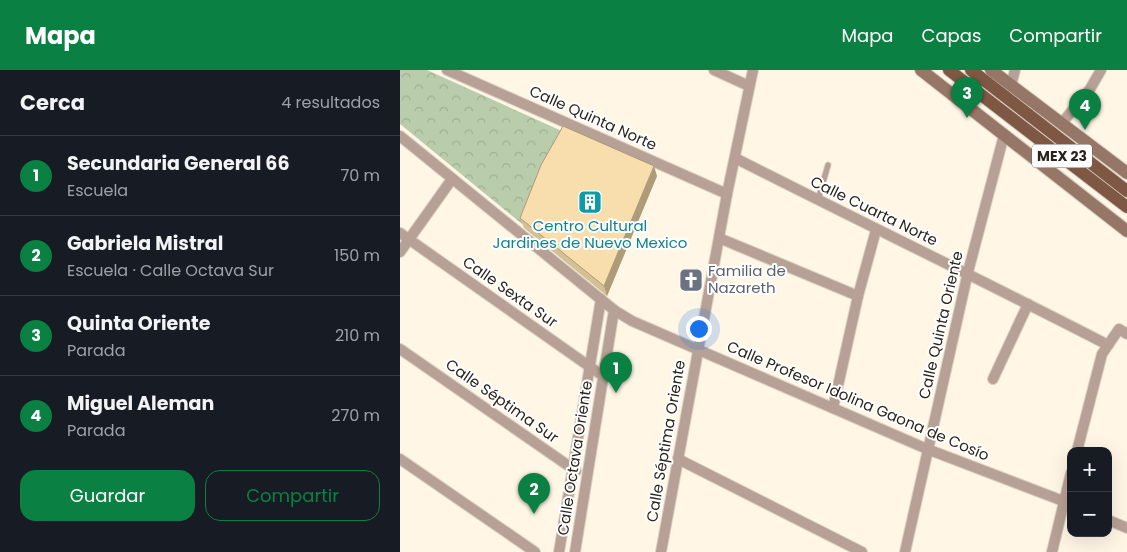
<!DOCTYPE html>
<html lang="es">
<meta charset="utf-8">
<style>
body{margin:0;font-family:Poppins,sans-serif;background:#242831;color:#f1f3f6}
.controls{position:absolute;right:15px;bottom:15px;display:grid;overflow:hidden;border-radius:10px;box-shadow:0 5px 20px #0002}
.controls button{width:45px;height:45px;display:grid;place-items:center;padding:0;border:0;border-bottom:1px solid #363941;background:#171b24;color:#f1f3f6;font:25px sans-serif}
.you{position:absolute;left:298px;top:258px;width:18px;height:18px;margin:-12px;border:4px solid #fff;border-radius:50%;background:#1a73e8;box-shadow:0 0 0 8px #1a73e833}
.badge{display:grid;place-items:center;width:32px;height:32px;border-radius:50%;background:#0b8043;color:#fff;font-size:16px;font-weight:700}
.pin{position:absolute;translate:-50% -41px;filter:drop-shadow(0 1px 2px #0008)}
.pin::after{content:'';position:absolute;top:26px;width:18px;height:15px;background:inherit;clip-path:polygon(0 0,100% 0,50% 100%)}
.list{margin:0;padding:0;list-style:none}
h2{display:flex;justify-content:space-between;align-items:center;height:65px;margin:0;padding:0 20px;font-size:21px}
h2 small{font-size:16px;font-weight:400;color:#9ea1a6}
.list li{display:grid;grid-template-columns:32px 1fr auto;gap:15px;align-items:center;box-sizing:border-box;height:80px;padding:0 20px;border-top:1px solid #363941}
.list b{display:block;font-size:19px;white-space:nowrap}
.list p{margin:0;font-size:16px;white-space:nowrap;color:#9ea1a6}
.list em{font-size:16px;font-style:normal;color:#9ea1a6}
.actions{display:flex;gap:10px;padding:15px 20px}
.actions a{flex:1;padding:11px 0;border:1px solid #0b8043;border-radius:15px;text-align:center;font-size:18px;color:#0b8043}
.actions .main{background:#0b8043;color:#fff}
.map{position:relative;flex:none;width:727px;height:482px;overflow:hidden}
header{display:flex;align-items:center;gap:30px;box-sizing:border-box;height:70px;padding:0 25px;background:#0b8043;color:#fff}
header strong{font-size:24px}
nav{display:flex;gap:28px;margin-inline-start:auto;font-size:18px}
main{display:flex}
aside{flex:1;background:#171b24}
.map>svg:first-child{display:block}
.park{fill:url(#park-crowns)}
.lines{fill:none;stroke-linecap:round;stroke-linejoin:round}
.service-casing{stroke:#d8d0c2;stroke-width:7}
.minor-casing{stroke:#d8d0c2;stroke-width:12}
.secondary-casing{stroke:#d8d0c2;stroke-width:14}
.primary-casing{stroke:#d8d0c2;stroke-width:14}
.service{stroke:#b7a095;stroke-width:5}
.minor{stroke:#b7a095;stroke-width:10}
.secondary{stroke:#967667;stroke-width:12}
.primary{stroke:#7e5845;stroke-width:12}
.wall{fill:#d5bf95}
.shaded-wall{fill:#ae9b79}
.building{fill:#f8dead;stroke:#ae9b79}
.labels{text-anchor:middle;stroke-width:4;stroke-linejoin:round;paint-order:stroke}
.shield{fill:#fff;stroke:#696661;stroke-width:1}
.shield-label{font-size:14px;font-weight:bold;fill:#29251d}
.street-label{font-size:15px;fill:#29251d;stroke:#fff}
.culture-label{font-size:15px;fill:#0d838f;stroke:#fff}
.worship-label{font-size:15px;fill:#5b616d;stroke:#fff;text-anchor:start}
</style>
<header>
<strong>Mapa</strong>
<nav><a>Mapa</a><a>Capas</a><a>Compartir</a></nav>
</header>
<main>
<aside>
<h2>Cerca<small>4 resultados</small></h2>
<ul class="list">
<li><span class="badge">1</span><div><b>Secundaria General 66</b><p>Escuela</p></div><em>70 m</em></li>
<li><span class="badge">2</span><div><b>Gabriela Mistral</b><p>Escuela · Calle Octava Sur</p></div><em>150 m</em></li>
<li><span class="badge">3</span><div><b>Quinta Oriente</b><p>Parada</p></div><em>210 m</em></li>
<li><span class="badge">4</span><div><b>Miguel Aleman</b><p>Parada</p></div><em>270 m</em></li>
</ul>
<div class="actions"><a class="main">Guardar</a><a>Compartir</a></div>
</aside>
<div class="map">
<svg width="727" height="482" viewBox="0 0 727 482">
<defs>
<pattern id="park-crowns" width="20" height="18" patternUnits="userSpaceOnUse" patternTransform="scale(1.25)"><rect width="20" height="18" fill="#b9cdac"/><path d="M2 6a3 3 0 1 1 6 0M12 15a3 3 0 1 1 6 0" fill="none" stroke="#9fb094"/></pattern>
</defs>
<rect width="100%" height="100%" fill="#fff6e6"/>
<!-- park -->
<path class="park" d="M0,0h27l137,62 -42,92 -122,-100z"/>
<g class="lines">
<!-- service casing -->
<g class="service-casing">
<path id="service" d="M418,130l10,-35"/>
</g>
<!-- minor casing -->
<g class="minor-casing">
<g id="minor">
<path d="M47,0l280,124"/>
<path d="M314,0l35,16"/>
<path d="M611,16l4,-16"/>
<path d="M662,53l28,-34 11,-19"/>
<path d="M0,66l214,174 18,11 295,128 144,55"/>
<path d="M335,88c124,63 249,123 373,187"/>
<path d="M0,163l203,143"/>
<path d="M319,168l139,58"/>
<path d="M0,182l52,-73"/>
<path d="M0,279l176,122"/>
<path d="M593,309l35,-75"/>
<path d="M433,338l25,-112 18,-66"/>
<path d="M677,381l25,-97 17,-25 8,5"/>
<path d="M0,389l135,93"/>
<path d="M278,389l184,93"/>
<path d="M708,450l19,8"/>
<path d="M159,482l42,-253"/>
<path d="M175,482l39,-242"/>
<path d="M261,482l66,-358 26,-124"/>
<path d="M505,482l63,-280 36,-137"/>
<path d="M652,482l19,-79"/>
</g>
</g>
<!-- secondary casing -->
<g class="secondary-casing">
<g id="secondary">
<path d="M521,0l206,161"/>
<path d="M591,0l136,103"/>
</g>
</g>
<!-- primary casing -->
<g class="primary-casing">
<g id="primary">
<path d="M549,0l178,137"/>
<path d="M571,0l156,121"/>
</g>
</g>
<!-- service -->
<use href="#service" class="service"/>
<!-- minor -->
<use href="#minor" class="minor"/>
<!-- secondary -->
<use href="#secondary" class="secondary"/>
<!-- primary -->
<use href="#primary" class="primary"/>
</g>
<!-- wall -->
<path class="wall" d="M257,106l-50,120 -83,-68 -4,-10z"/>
<!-- shaded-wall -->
<path class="shaded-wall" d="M254,96l3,10 -50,120 -3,-10z"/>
<!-- building -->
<path class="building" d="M163,56l91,40 -50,120 -84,-68 21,-53z"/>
<!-- icons -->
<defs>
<g id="building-square" transform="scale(1.25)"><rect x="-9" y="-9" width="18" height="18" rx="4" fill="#0f9aa8" stroke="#fff"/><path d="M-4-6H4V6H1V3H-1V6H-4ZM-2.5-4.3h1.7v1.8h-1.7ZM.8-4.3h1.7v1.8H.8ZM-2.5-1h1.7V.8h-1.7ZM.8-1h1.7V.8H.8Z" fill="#fff"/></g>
<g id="church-square" transform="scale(1.25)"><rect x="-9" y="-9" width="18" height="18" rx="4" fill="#6b7280" stroke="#fff"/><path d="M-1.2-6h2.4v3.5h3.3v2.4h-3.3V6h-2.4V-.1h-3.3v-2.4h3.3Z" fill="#fff"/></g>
</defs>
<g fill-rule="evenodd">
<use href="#building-square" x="190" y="132"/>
<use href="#church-square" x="291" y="210"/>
</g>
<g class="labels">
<!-- shield labels -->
<rect class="shield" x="632" y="74.5" width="60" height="23" rx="4"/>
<g class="shield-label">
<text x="662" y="91">MEX 23</text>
</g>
<!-- street labels -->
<g class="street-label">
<text transform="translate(193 48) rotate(24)" y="5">Calle Quinta Norte</text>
<text transform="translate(474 141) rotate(26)" y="5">Calle Cuarta Norte</text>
<text transform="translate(110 222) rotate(35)" y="5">Calle Sexta Sur</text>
<text transform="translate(541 255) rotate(-77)" y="5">Calle Quinta Oriente</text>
<text transform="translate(102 331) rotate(35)" y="5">Calle Séptima Sur</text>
<text transform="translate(458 331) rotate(23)" y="5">Calle Profesor Idolina Gaona de Cosío</text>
<text transform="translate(266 371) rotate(-80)" y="5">Calle Séptima Oriente</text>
<text transform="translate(175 388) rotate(-81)" y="5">Calle Octava Oriente</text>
</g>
<!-- culture labels -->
<g class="culture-label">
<text x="190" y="161">Centro Cultural<tspan x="190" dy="17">Jardines de Nuevo Mexico</tspan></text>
</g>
<!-- worship labels -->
<g class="worship-label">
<text x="308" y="206">Familia de<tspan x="308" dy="17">Nazareth</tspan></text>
</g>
</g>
</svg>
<div class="controls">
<button>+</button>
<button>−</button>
</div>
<div class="you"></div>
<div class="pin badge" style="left:216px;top:323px">1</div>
<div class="pin badge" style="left:134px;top:444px">2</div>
<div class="pin badge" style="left:567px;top:48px">3</div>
<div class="pin badge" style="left:685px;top:60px">4</div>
</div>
</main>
